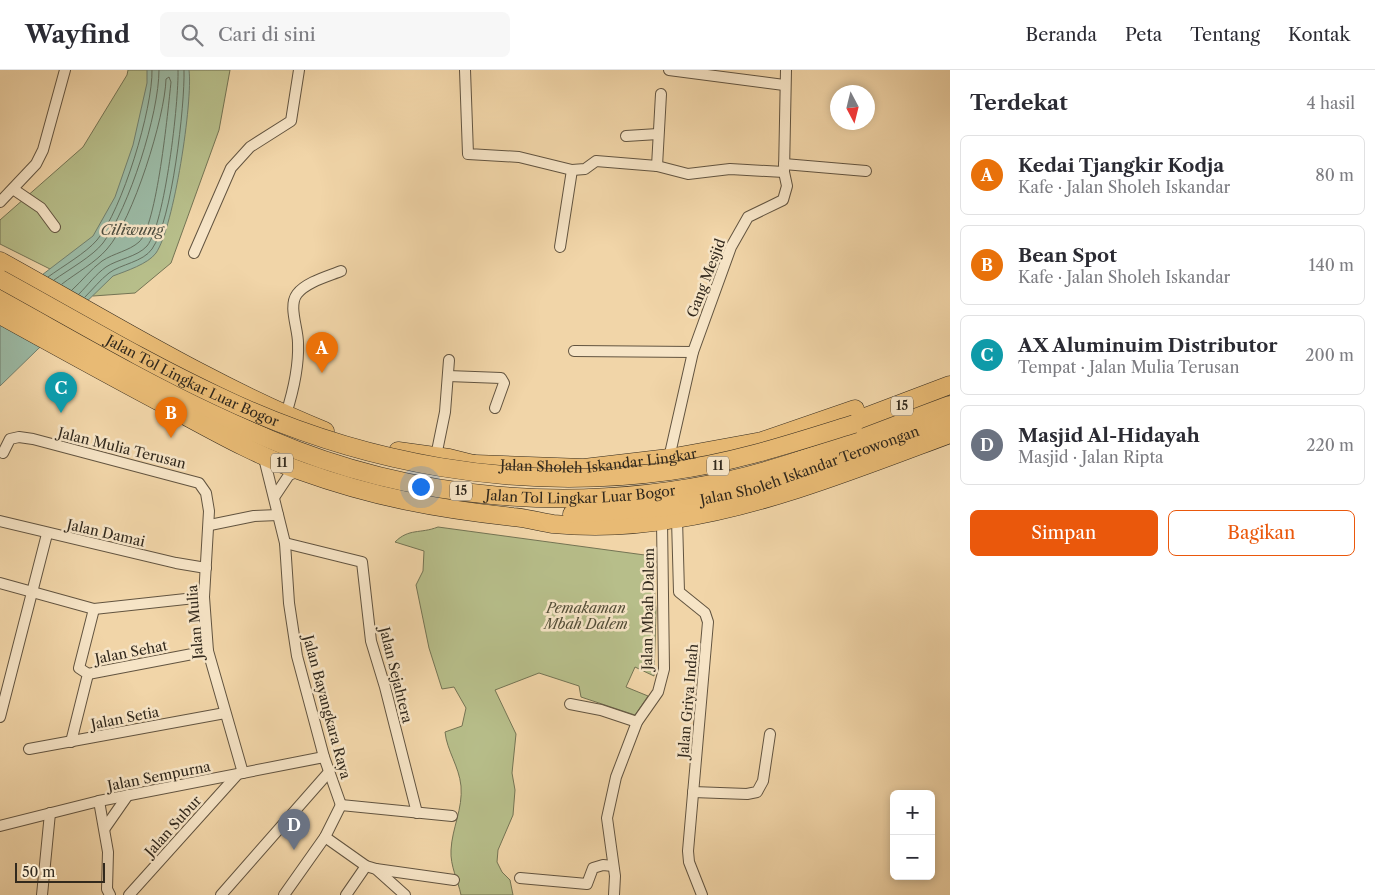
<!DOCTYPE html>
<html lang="id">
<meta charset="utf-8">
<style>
body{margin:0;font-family:"Libre Caslon Text",serif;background:#f7f7f7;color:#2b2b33}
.controls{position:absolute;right:15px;bottom:15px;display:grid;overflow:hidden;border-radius:8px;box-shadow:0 2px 8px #0003}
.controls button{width:45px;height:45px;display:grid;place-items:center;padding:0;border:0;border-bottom:1px solid #e1e1e2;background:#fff;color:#2b2b33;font:25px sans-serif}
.compass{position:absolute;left:830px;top:15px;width:45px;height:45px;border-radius:50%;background:#fff;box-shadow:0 2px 8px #0003;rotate:173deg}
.scale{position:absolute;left:15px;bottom:12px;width:90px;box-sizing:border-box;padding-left:5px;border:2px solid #32291d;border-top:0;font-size:14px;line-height:18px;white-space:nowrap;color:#32291d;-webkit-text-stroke:4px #f6e4c6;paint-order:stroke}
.you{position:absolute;left:420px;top:416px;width:18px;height:18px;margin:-12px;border:4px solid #fff;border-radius:50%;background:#1a73e8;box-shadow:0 0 0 8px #1a73e833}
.badge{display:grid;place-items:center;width:32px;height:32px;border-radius:50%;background:#ea580c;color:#fff;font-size:16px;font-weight:700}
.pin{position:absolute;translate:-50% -41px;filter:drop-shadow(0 1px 2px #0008)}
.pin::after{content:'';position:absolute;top:26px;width:18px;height:15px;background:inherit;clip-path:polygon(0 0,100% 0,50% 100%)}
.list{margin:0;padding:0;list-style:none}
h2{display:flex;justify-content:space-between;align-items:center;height:65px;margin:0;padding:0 20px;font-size:21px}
h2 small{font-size:16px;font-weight:400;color:#7c7c81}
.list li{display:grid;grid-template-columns:32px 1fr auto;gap:15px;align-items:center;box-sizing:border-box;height:80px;margin:0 10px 10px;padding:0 10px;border:1px solid #e1e1e2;border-radius:8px}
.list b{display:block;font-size:19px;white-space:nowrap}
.list p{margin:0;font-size:16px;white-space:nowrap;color:#7c7c81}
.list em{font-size:16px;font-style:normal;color:#7c7c81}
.actions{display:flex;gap:10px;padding:15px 20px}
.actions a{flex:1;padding:11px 0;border:1px solid #ea580c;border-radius:8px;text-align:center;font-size:18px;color:#ea580c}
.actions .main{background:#ea580c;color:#fff}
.icon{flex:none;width:28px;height:28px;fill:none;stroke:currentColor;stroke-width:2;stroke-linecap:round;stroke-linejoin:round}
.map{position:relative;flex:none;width:950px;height:825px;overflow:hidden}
header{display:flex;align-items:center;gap:30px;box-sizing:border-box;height:70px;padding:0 25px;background:#fff;border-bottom:1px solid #e1e1e2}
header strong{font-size:24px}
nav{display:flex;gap:28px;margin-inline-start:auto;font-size:18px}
.search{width:350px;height:45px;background:#f7f7f7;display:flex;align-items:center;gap:12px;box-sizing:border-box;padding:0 18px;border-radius:8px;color:#7c7c81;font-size:19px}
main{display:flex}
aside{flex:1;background:#fff}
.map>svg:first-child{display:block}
.green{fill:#b7be8a;stroke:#747454}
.water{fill:#9bb9a4;stroke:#717f6e}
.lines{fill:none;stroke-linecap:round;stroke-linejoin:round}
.shore{stroke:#667160;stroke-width:1}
.street-casing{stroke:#625440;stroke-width:12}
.highway-casing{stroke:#32291d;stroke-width:19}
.street{stroke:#f6e4c6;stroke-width:10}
.highway{stroke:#e8ba74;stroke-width:18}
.highway-bridge-casing{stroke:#32291d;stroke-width:19;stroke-linecap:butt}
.highway-bridge{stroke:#e8ba74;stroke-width:18}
.labels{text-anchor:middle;stroke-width:5;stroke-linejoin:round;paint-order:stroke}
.shield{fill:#f6e4c6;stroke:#6d6150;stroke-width:1}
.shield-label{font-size:12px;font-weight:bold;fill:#32291d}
.street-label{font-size:14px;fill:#32291d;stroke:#f6e4c6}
.park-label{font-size:14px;font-style:italic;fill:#534e38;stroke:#f6e4c6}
.water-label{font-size:15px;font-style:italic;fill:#4c4d3f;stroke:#f6e4c6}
</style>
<header>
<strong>Wayfind</strong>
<div class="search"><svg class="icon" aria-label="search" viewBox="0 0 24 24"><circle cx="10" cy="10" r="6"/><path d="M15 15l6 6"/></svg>Cari di sini</div>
<nav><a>Beranda</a><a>Peta</a><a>Tentang</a><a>Kontak</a></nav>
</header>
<main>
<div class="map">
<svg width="950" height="825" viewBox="0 0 950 825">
<rect width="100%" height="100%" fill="#f1d5a8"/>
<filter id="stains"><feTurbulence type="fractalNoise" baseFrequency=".004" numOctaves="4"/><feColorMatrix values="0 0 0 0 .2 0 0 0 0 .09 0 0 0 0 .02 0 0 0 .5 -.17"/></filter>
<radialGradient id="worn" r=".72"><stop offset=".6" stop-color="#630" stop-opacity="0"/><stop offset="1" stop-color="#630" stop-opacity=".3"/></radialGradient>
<!-- green -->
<g class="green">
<path d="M128,0h102l-11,60 -48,133 -36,30 -42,3 -43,-27 -50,-25v-24l83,-73 44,-72z"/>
<path d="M438,457l214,29 4,55 -2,65 -19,-9 -9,20 22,9 -13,19 -54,-18 -2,-11 -40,-13 -44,17 21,44 -4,39 3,17 -2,25 -15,35 -1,12 5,10 8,8 3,15h-52c-3,-15 -11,-29 -10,-45 1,-22 12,-41 10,-64 -2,-20 -14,-35 -16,-54l17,-6 4,-18 -12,-21 -12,2 -13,-41 -13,-63 7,-14 1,-20 -29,-9c14,-14 25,-8 43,-15z"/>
</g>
<!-- water -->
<path class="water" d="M147,0h42c4,31 -15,157 -33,183 -8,11 -30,18 -43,23l-113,110v-79l93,-71 22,-39 18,-52 14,-62z"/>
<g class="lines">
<!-- shore -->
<g class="shore">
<path d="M48,207c15,-11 38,-24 49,-37 25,-29 56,-132 55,-170"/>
<path d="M54,210c14,-10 39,-24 49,-37 26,-35 56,-129 56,-173"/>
<path d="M62,214c14,-11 33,-21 45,-35 26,-29 58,-132 59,-170l3,-2 2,5c-3,28 -14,144 -32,160 -10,9 -25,11 -37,19 -11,8 -20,20 -30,29"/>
<path d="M79,224c9,-9 17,-20 27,-27 12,-8 31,-10 41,-21 18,-22 32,-145 31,-176"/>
<path d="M85,227c8,-8 15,-17 24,-24 12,-9 34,-11 43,-24 20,-28 33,-144 32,-179"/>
</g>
<!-- street casing -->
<g class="street-casing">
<g id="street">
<path d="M465,0l3,84 51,3 53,13 13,-1 11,-8 61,5 31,8 42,-5 54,3"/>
<path d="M669,0l115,15"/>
<path d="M626,66l32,-2"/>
<path d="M784,94l82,7"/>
<path d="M657,96l4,-72"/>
<path d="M13,119l28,19 14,19"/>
<path d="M0,132l36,-38 7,-14 22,-80"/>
<path d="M560,177l12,-77"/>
<path d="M194,183l37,-85 19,-21 41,-26 8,-51"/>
<path d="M574,281l119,1"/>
<path d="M448,306l53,2 3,5 -9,25"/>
<path d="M286,344c7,-22 13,-47 12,-71 0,-15 -10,-37 -1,-49 9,-12 32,-18 44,-23"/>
<path d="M3,383l7,-14 9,-2 14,2 166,44 7,10 3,18 -5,86 4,54 35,122"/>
<path d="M263,384l22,89 4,60 8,53 27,101 17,48"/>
<path d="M436,386l9,-44 4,-52"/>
<path d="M669,388l24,-106 38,-105 17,-30 35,-17 4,-14 -3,-14 2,-102"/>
<path d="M275,426l14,-21 10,-4"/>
<path d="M677,449l2,73 26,21 3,9 -20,229 1,11 13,33"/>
<path d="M0,451l176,42 30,5"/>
<path d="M210,455l44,-9 24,-1"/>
<path d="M285,473l77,19 9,79 14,46 32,126"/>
<path d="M0,513l94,26 110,-12"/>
<path d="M88,604l120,-23"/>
<path d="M570,634l31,6 36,12"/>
<path d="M0,647l47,-183"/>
<path d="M71,672l17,-68 -9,-6 15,-59"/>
<path d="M29,679l196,-36"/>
<path d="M693,722l54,2 10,-2 6,-11 7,-47"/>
<path d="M99,731l9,51 -1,37 3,6"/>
<path d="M341,735l111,11"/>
<path d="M0,756l99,-25 225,-44"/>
<path d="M105,758l23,-33"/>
<path d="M325,767l41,29 10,3 29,26"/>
<path d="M376,799l78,11"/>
<path d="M520,808l67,6 6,-16 10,-3 10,1"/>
<path d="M42,825l8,-82"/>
<path d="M129,825l108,-120"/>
<path d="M221,825l108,-123"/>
<path d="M284,825l41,-58 16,-32"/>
<path d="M346,825l20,-29"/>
<path d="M614,825l1,-19 -8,-58 9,-41 21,-55 21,-30 6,-23 -2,-148"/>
</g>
</g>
<!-- highway casing -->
<g class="highway-casing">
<g id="highway">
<path d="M0,191c107,59 211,124 325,170"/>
<path id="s1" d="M0,227c88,49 176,102 269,142 144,62 308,75 461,41 75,-17 148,-49 220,-75"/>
<path d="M0,245c56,31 112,62 169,92 43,23 86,48 132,64 72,26 137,38 212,46 14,1 27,5 40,7 41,4 82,2 122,-5 90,-13 189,-53 275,-85"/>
<path d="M839,357l111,-42"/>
<path d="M398,381l51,7 36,9"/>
<path id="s2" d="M475,394l109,4 85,-10 93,-17 93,-32"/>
<path id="s3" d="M572,444l94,-7 89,-18 195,-70"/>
</g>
</g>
<!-- street -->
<use href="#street" class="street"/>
<!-- highway -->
<use href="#highway" class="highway"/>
<!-- highway-bridge casing -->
<g class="highway-bridge-casing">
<g id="highway-bridge">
<path id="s4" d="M0,209c73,40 145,83 220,118 140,67 296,95 450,74 63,-8 123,-28 184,-47"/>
</g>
</g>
<!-- highway-bridge -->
<use href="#highway-bridge" class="highway-bridge"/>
</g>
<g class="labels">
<!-- shield labels -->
<g class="shield">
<rect x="891" y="326.5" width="22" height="19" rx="4"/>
<rect x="271" y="383.5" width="22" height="19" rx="4"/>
<rect x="707" y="386.5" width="22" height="19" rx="4"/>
<rect x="450" y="411.5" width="22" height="19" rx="4"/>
</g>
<g class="shield-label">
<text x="902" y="340">15</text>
<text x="282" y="397">11</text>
<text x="718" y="400">11</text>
<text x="461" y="425">15</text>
</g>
<!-- street labels -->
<g class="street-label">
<text transform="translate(706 208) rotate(-69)" y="5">Gang Mesjid</text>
<text dy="5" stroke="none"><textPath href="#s4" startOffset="218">Jalan Tol Lingkar Luar Bogor</textPath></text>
<text transform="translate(122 378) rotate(14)" y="5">Jalan Mulia Terusan</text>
<text dy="5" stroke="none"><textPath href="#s2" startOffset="124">Jalan Sholeh Iskandar Lingkar</textPath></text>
<text dy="5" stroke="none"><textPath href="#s3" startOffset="244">Jalan Sholeh Iskandar Terowongan</textPath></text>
<text dy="5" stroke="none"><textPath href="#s1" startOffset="624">Jalan Tol Lingkar Luar Bogor</textPath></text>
<text transform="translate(106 463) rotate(13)" y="5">Jalan Damai</text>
<text transform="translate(648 539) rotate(-89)" y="5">Jalan Mbah Dalem</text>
<text transform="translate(195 552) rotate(-95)" y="5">Jalan Mulia</text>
<text transform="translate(131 582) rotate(-11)" y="5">Jalan Sehat</text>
<text transform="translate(396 605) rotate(76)" y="5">Jalan Sejahtera</text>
<text transform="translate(688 631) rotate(-85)" y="5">Jalan Griya Indah</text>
<text transform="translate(327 637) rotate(75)" y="5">Jalan Bayangkara Raya</text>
<text transform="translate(125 648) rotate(-11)" y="5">Jalan Setia</text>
<text transform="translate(159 706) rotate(-11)" y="5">Jalan Sempurna</text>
<text transform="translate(173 756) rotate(-48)" y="5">Jalan Subur</text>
</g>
<!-- park labels -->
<g class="park-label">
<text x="586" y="543">Pemakaman<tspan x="586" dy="16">Mbah Dalem</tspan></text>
</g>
<!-- water labels -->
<g class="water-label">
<text x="132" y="165">Ciliwung</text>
</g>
</g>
<rect width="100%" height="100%" filter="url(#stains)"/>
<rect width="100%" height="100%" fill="url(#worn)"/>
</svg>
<div class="controls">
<button>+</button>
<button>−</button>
</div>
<svg class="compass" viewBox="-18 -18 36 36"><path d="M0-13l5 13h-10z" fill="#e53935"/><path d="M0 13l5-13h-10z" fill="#7c7c81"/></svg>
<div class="scale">50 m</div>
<div class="you"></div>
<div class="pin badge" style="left:322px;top:303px;background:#e8710a">A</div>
<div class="pin badge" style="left:171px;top:368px;background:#e8710a">B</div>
<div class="pin badge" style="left:61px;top:343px;background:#0f9aa8">C</div>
<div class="pin badge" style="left:294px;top:780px;background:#6b7280">D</div>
</div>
<aside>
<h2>Terdekat<small>4 hasil</small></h2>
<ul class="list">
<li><span class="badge" style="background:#e8710a">A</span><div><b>Kedai Tjangkir Kodja</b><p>Kafe · Jalan Sholeh Iskandar</p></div><em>80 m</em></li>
<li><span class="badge" style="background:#e8710a">B</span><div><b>Bean Spot</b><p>Kafe · Jalan Sholeh Iskandar</p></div><em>140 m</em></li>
<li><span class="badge" style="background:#0f9aa8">C</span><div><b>AX Aluminuim Distributor</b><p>Tempat · Jalan Mulia Terusan</p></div><em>200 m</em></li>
<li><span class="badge" style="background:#6b7280">D</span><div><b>Masjid Al-Hidayah</b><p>Masjid · Jalan Ripta</p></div><em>220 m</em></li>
</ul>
<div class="actions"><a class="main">Simpan</a><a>Bagikan</a></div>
</aside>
</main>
